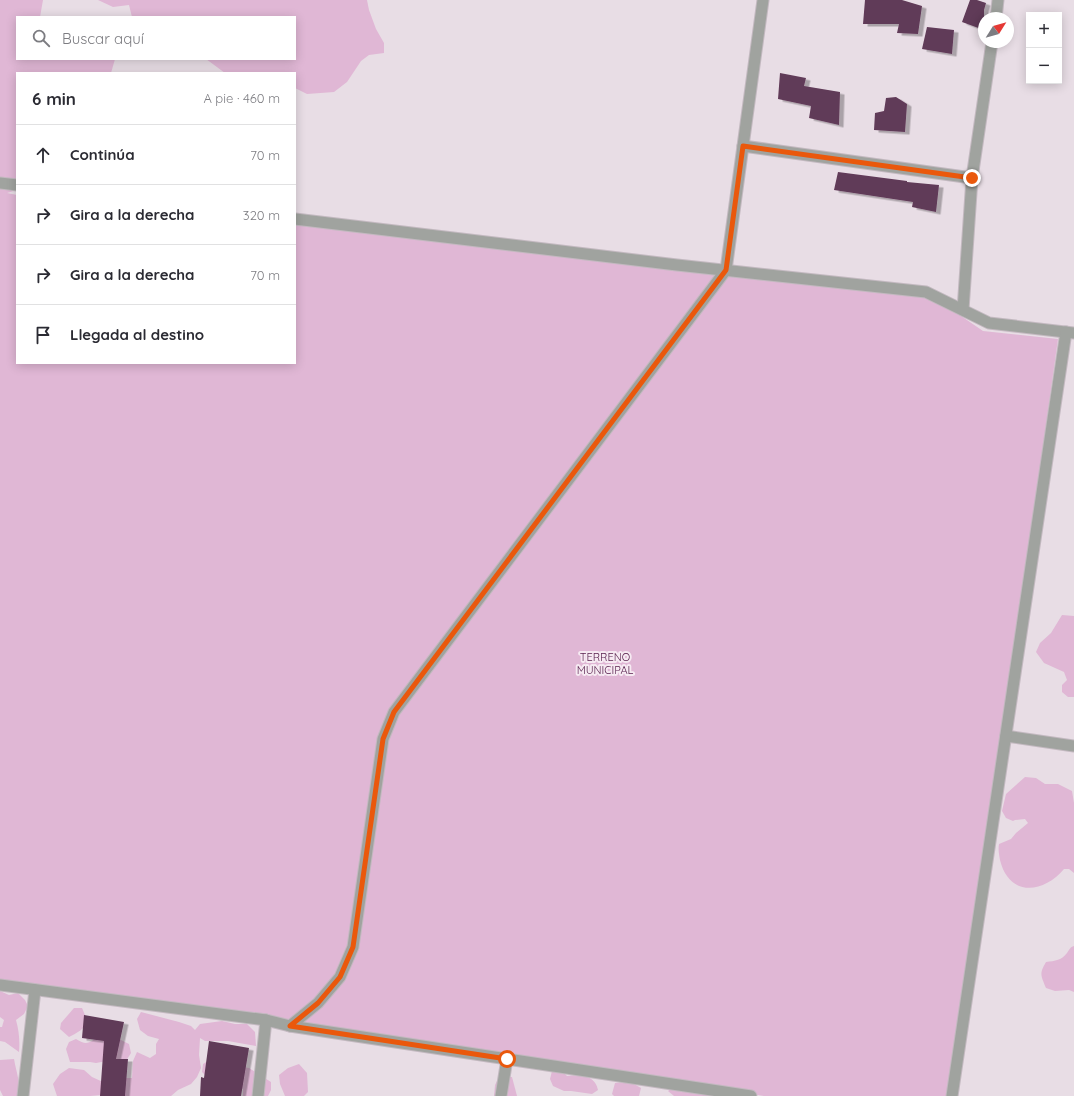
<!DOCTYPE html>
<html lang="es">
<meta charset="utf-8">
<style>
body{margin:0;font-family:Quicksand,sans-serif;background:#f7f7f7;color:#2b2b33}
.controls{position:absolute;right:12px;top:12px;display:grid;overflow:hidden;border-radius:0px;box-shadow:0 2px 10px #0003}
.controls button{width:36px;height:36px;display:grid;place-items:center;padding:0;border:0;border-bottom:1px solid #e1e1e2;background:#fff;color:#2b2b33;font:20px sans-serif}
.compass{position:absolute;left:978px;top:12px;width:36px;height:36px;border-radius:50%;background:#fff;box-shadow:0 2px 10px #0003;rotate:53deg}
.stop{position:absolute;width:12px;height:12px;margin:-9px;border:3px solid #ea580c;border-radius:50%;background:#fff}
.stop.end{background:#ea580c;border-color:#fff;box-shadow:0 1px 4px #0008}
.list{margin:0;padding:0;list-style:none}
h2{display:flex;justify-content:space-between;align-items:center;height:52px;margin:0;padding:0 16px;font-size:17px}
h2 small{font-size:13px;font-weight:400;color:#7c7c81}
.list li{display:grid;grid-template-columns:26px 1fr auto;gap:12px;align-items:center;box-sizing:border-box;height:60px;padding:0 16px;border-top:1px solid #e1e1e2}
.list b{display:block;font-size:15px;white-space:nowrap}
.list em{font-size:13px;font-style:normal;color:#7c7c81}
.icon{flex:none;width:22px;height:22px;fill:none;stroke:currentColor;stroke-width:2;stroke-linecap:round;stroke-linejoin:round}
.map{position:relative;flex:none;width:1074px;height:1096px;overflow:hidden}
.search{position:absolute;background:#fff;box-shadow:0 2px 10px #0003;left:16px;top:16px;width:280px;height:44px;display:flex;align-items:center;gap:10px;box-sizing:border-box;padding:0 14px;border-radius:0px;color:#7c7c81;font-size:15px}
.panel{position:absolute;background:#fff;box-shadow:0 2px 10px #0003;left:16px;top:72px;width:280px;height:292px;border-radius:0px}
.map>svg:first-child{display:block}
.green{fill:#e0b7d5}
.building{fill:#613a58;filter:url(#shadow)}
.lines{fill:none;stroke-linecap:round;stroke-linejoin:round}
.minor-casing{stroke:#c3b9c0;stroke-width:13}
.minor{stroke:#a0a39f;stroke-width:11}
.route{stroke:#ea580c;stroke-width:5}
.labels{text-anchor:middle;stroke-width:4;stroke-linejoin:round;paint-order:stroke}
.park-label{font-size:11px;fill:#58204d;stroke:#f6eaf2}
</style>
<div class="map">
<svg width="1074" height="1096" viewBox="0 0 1074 1096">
<defs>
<filter id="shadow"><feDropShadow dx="4.5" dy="2.5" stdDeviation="0" flood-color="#0004"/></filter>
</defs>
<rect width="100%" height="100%" fill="#e8dde5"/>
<!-- green -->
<g class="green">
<path d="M0,0h43l-3,17h-23v42h98l-4,14h-94v117l-10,3 10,2v168h278v-138l631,67 57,39 75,8 -106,757h-188l-19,-3 -1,3h-34v-8l-710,-105z"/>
<path d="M98,0h269l2,10 7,19 8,14v10l-15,2 -8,6 -14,21 -13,10 -27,2 -12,-6v-15h-70l-19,-14h89v-42h-163l-3,-12 -16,2z"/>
<path d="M1062,615l12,1v81h-6l-6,-5v-7l5,-5 -3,-8 -20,-9 -8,-11 4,-9 11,-10z"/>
<path d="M1025,777l11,1 9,6h13l14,7 2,12v70l-5,-4h-5c-21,25 -55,28 -64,-9 -1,-6 -2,-10 -1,-16l12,-5 5,-6 12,-10 -3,-4 -10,1 -2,1 -7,-3 -4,-7 4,-17z"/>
<path d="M1074,946v46l-5,-2 -14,1 -9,-3c-5,-13 -7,-14 0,-26 9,-1 16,-2 21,-9 3,-4 3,-6 7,-7z"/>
<path d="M0,991l9,4 9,-2 7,7 3,6 -4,8 -8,6c3,11 4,21 3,32l-14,-10 -5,-1v-14h2l2,-7 -4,-3z"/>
<path d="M74,1008h8l6,14c-4,7 -11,11 -19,15l-9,-8 1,-6z"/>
<path d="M141,1012l38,10 12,4 4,4 5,-6 22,-3 13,3h12l8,8 1,14 -28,-5h-23l-5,-3 -1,17 2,13 -4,9 -6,7 -13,6 -7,6h-54l7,-18h8l1,-17 4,-9 13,6 6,-4v-10l3,-5 -11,-3 -8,-6 -3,-11z"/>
<path d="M98,1037l19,1 12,6 2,9 -5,8h-19l-11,2 -6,-1h-20l-4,-13 3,-7 7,-3c10,6 12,5 22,-2z"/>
<path d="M14,1059c2,12 7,25 5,37h-16l-3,-6v-30z"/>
<path d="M208,1061l41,7 22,14v8l-3,6h-25v-7l-37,-13 -4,-4 1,-8z"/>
<path d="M299,1064l8,9 1,19 -4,4h-19l-5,-12 -1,-9 9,-7z"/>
<path d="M69,1068l15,2 8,7 11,5 -1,13 -12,1h-33l-4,-12 7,-10z"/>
<path d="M552,1071h10l5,5c13,-2 28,-1 31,14l-6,4 -21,-3h-7l-11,-5 -3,-7z"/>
<path d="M499,1077h13l5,19h-23l1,-11z"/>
<path d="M625,1082l9,2 7,4 -2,8h-25l-2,-2 3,-11z"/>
<path d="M672,1088l36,4 1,4h-35l-6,-5z"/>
</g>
<!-- building -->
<g class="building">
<path d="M865,0h37l20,6 -4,28 -21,-1 2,-9h-36z"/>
<path d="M970,0h7l9,3 -2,7v20l-22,-8z"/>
<path d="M927,27l27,3 -2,24 -30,-5z"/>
<path d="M780,73l26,5 -2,8 36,6 -1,33 -30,-7 2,-12 -33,-7z"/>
<path d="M896,97l11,7 -2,28 -31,-2 1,-17 9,-2 2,-13z"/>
<path d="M838,172l69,9v1l32,3 -3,27 -24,-5 1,-5 -79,-12z"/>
<path d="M84,1015l40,7 -8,37h12l-3,37h-25l4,-55 -22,-3z"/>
<path d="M209,1041l40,7 -8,48h-41l1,-19 3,1z"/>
</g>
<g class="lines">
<!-- minor casing -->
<g class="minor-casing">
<g id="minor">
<path d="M996,18l2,-18"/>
<path d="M743,146l229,32"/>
<path d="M0,183l17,2"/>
<path d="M295,219l382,46 249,27 63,31 85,10"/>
<path d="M963,310l9,-132 20,-136"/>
<path d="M1006,736l68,10"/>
<path d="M0,985l266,35 24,6 461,70"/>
<path d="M290,1026l28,-23 22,-26 13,-30 30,-208 11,-27 332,-442 37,-270"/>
<path d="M23,1096l12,-106"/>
<path d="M258,1096l8,-76"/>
<path d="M501,1096l6,-37"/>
<path d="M952,1096l114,-764"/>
</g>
</g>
<!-- minor -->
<use href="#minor" class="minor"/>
</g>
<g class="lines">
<!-- route -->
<path class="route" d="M507,1059l-217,-33 28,-23 22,-26 13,-30 30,-208 11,-27 332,-442 17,-124 229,32"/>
</g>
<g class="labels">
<!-- park labels -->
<g class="park-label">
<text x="605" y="661">TERRENO<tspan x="605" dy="13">MUNICIPAL</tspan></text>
</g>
</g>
</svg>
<div class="controls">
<button>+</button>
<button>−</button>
</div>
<svg class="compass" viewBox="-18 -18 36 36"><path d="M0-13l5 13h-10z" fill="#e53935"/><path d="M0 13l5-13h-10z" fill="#7c7c81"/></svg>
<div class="stop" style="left:507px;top:1059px"></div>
<div class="stop end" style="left:972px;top:178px"></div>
<div class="search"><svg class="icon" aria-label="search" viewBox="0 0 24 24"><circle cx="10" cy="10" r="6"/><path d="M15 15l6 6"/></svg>Buscar aquí</div>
<section class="panel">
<h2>6 min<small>A pie · 460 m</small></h2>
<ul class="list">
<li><svg class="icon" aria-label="ahead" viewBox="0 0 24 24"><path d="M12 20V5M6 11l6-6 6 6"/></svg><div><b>Continúa</b></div><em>70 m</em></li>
<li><svg class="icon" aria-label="right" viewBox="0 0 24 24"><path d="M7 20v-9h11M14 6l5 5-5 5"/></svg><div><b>Gira a la derecha</b></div><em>320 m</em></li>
<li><svg class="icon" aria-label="right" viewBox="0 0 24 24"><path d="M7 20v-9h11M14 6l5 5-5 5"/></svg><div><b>Gira a la derecha</b></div><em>70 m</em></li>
<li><svg class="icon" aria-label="arrive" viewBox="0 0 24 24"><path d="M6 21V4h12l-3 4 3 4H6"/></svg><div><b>Llegada al destino</b></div></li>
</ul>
</section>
</div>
